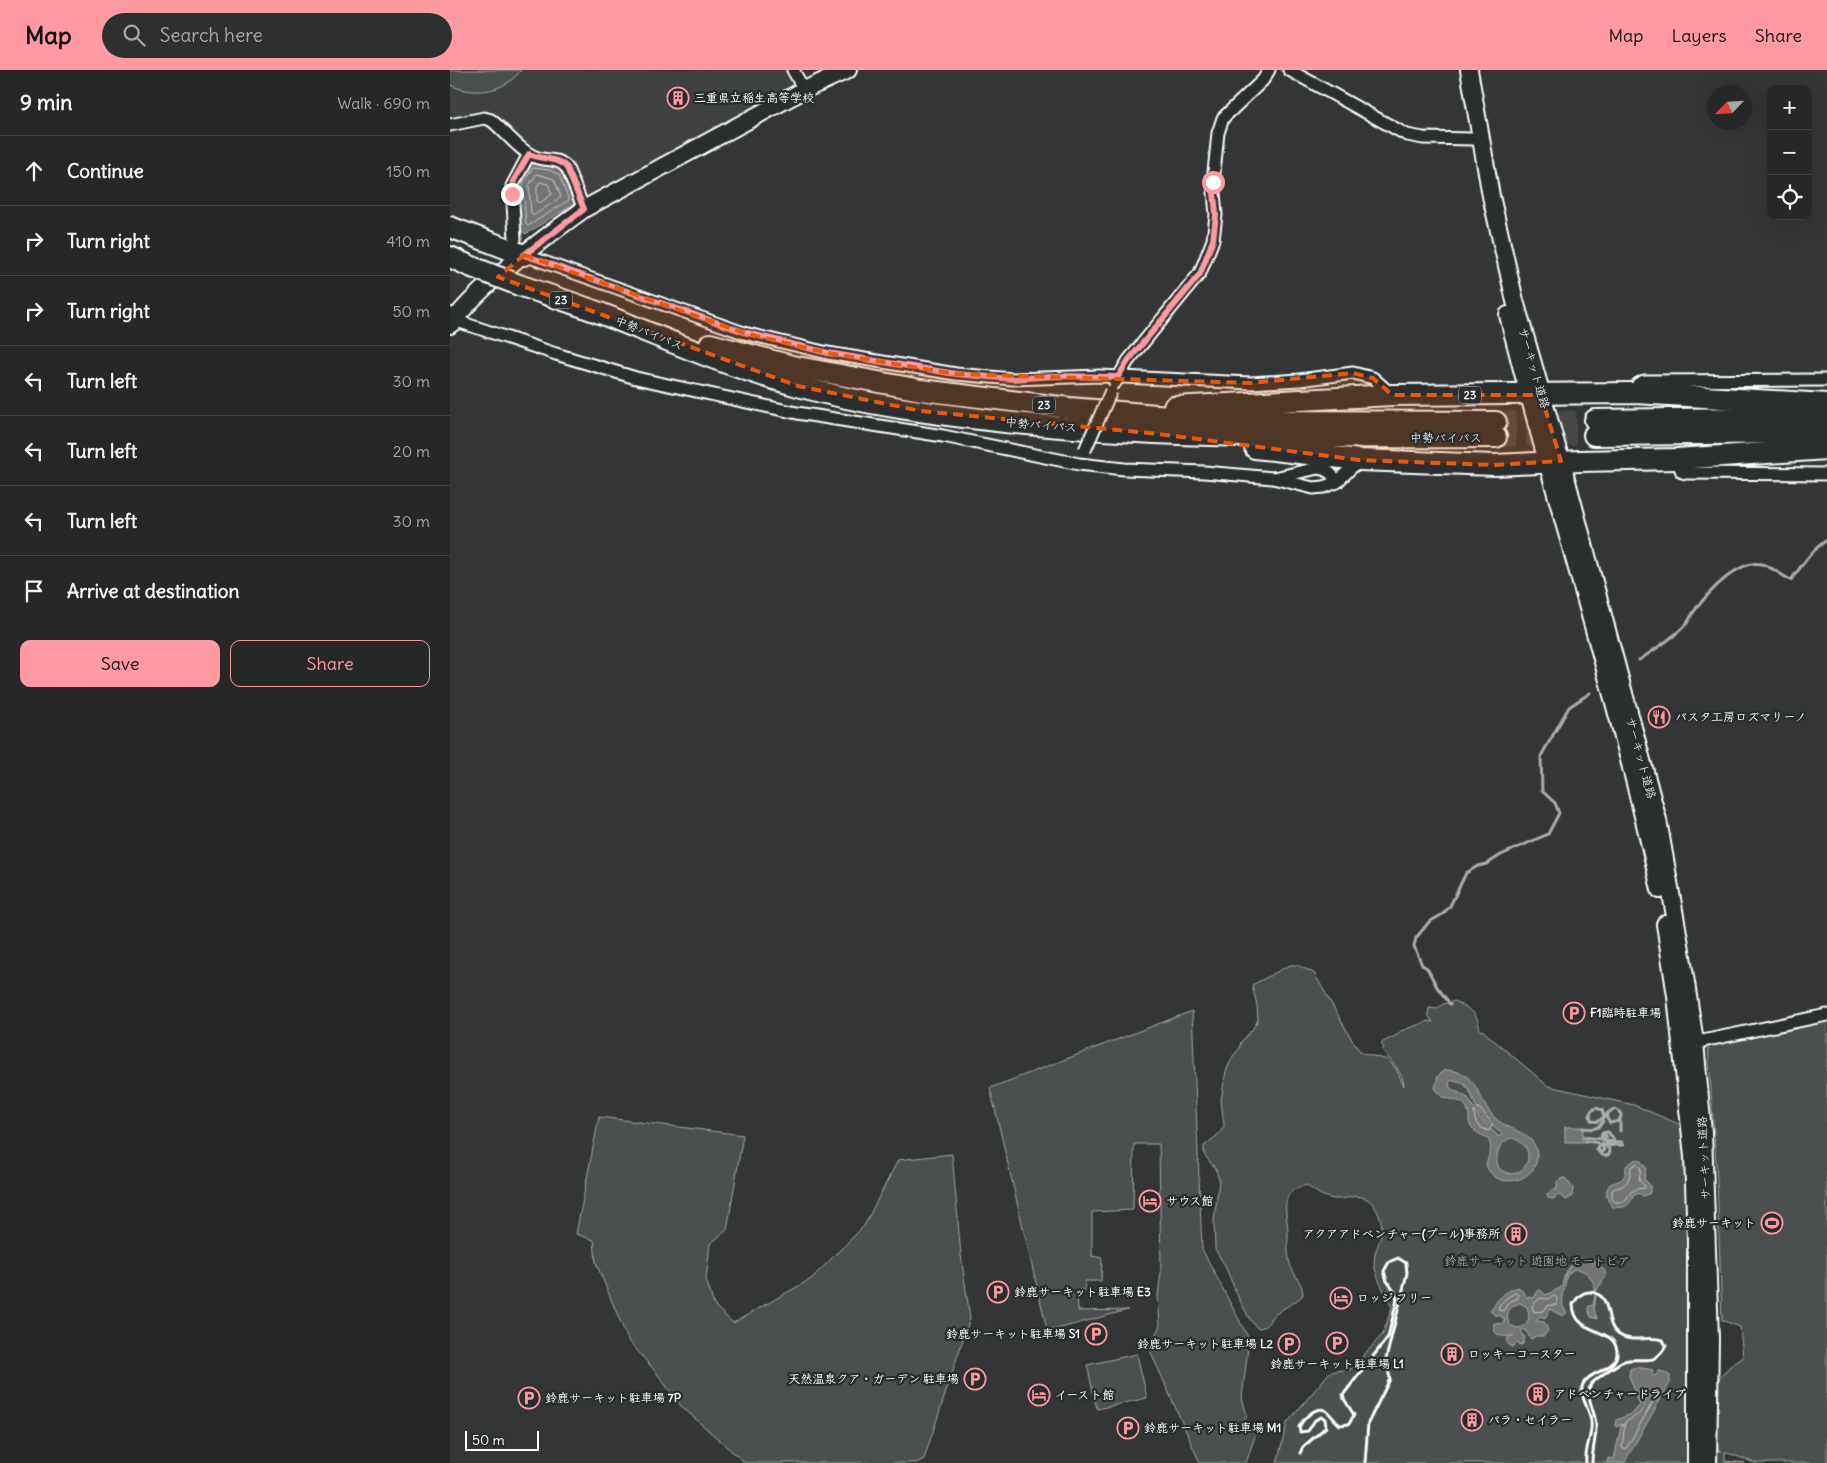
<!DOCTYPE html>
<meta charset="utf-8">
<style>
body{margin:0;font-family:Delius,"Klee One",sans-serif;background:#2e3030;color:#f1f3f6}
.controls{position:absolute;right:15px;top:15px;display:grid;overflow:hidden;border-radius:10px;box-shadow:0 5px 20px #0002}
.controls button{width:45px;height:45px;display:grid;place-items:center;padding:0;border:0;border-bottom:1px solid #424445;background:#262828;color:#f1f3f6;font:25px sans-serif}
.compass{position:absolute;left:1257px;top:15px;width:45px;height:45px;border-radius:50%;background:#262828;box-shadow:0 5px 20px #0002;rotate:245deg}
.scale{position:absolute;left:15px;bottom:12px;width:74px;box-sizing:border-box;padding-left:5px;border:2px solid #fff;border-top:0;font-size:14px;line-height:18px;white-space:nowrap;color:#fff;-webkit-text-stroke:4px #2a2d2e;paint-order:stroke}
.stop{position:absolute;width:15px;height:15px;margin:-11px;border:4px solid #ff9aa2;border-radius:50%;background:#fff}
.stop.end{background:#ff9aa2;border-color:#fff;box-shadow:0 1px 5px #0008}
.list{margin:0;padding:0;list-style:none}
h2{display:flex;justify-content:space-between;align-items:center;height:65px;margin:0;padding:0 20px;font-size:21px}
h2 small{font-size:16px;font-weight:400;color:#a4a6a8}
.list li{display:grid;grid-template-columns:32px 1fr auto;gap:15px;align-items:center;box-sizing:border-box;height:70px;padding:0 20px;border-top:1px solid #424445}
.list b{display:block;font-size:19px;white-space:nowrap}
.list em{font-size:16px;font-style:normal;color:#a4a6a8}
.actions{display:flex;gap:10px;padding:15px 20px}
.actions a{flex:1;padding:11px 0;border:1px solid #ff9aa2;border-radius:10px;text-align:center;font-size:18px;color:#ff9aa2}
.actions .main{background:#ff9aa2;color:#111}
.icon{flex:none;width:28px;height:28px;fill:none;stroke:currentColor;stroke-width:2;stroke-linecap:round;stroke-linejoin:round}
.map{position:relative;flex:none;width:1377px;height:1393px;overflow:hidden}
header{display:flex;align-items:center;gap:30px;box-sizing:border-box;height:70px;padding:0 25px;background:#ff9aa2;color:#111}
header strong{font-size:24px}
nav{display:flex;gap:28px;margin-inline-start:auto;font-size:18px}
.search{width:350px;height:45px;background:#2e3030;display:flex;align-items:center;gap:12px;box-sizing:border-box;padding:0 18px;border-radius:28px;color:#a4a6a8;font-size:19px}
main{display:flex}
aside{flex:1;background:#262828}
.map>svg:first-child{display:block}
.built{fill:#404243}
.green{fill:#4c4f50;stroke:#a6a7a8}
.water{fill:#737576;stroke:#abacad;fill-rule:evenodd}
.lines{fill:none;stroke-linecap:round;stroke-linejoin:round}
.shore{stroke:#c7c8c8;stroke-width:1}
.stream{stroke:#abacad;stroke-width:3}
.highway-tunnel{stroke:#47494a;stroke-width:20;stroke-dasharray:20 10;stroke-linecap:butt}
.street-casing{stroke:#fff;stroke-width:15}
.secondary-casing{stroke:#fff;stroke-width:20}
.highway-casing{stroke:#fff;stroke-width:24}
.street{stroke:#2a2d2e;stroke-width:11}
.secondary{stroke:#2a2d2e;stroke-width:16}
.highway{stroke:#2a2d2e;stroke-width:20}
.rail{stroke:#fff;stroke-width:3}
.street-bridge-casing{stroke:#fff;stroke-width:15;stroke-linecap:butt}
.highway-bridge-casing{stroke:#fff;stroke-width:24;stroke-linecap:butt}
.street-bridge{stroke:#2a2d2e;stroke-width:11}
.highway-bridge{stroke:#2a2d2e;stroke-width:20}
.route{stroke:#ff9aa2;stroke-width:6}
.marked{fill:#e8590c;fill-opacity:0.2;stroke:#e8590c;stroke-width:4;stroke-dasharray:10 6;stroke-linejoin:round}
.labels{text-anchor:middle;stroke-width:4.5;stroke-linejoin:round;paint-order:stroke}
.shield{fill:#2a2d2e;stroke:#bfc0c0;stroke-width:1}
.shield-label{font-size:11px;font-weight:bold;fill:#fff}
.poi-label{font-size:12px;font-weight:bold;fill:#fff;stroke:#2a2d2e;text-anchor:start}
.street-label{font-size:12px;fill:#fff;stroke:#2a2d2e}
.park-label{font-size:12px;fill:#b7b9b9;stroke:#2a2d2e}
</style>
<header>
<strong>Map</strong>
<div class="search"><svg class="icon" aria-label="search" viewBox="0 0 24 24"><circle cx="10" cy="10" r="6"/><path d="M15 15l6 6"/></svg>Search here</div>
<nav><a>Map</a><a>Layers</a><a>Share</a></nav>
</header>
<main>
<aside>
<h2>9 min<small>Walk · 690 m</small></h2>
<ul class="list">
<li><svg class="icon" aria-label="ahead" viewBox="0 0 24 24"><path d="M12 20V5M6 11l6-6 6 6"/></svg><div><b>Continue</b></div><em>150 m</em></li>
<li><svg class="icon" aria-label="right" viewBox="0 0 24 24"><path d="M7 20v-9h11M14 6l5 5-5 5"/></svg><div><b>Turn right</b></div><em>410 m</em></li>
<li><svg class="icon" aria-label="right" viewBox="0 0 24 24"><path d="M7 20v-9h11M14 6l5 5-5 5"/></svg><div><b>Turn right</b></div><em>50 m</em></li>
<li><svg class="icon" aria-label="left" viewBox="0 0 24 24"><path d="M17 20v-9H6M10 6l-5 5 5 5"/></svg><div><b>Turn left</b></div><em>30 m</em></li>
<li><svg class="icon" aria-label="left" viewBox="0 0 24 24"><path d="M17 20v-9H6M10 6l-5 5 5 5"/></svg><div><b>Turn left</b></div><em>20 m</em></li>
<li><svg class="icon" aria-label="left" viewBox="0 0 24 24"><path d="M17 20v-9H6M10 6l-5 5 5 5"/></svg><div><b>Turn left</b></div><em>30 m</em></li>
<li><svg class="icon" aria-label="arrive" viewBox="0 0 24 24"><path d="M6 21V4h12l-3 4 3 4H6"/></svg><div><b>Arrive at destination</b></div></li>
</ul>
<div class="actions"><a class="main">Save</a><a>Share</a></div>
</aside>
<div class="map">
<svg width="1377" height="1393" viewBox="0 0 1377 1393">
<rect width="100%" height="100%" fill="#333536"/>
<filter id="ink" filterUnits="userSpaceOnUse"><feTurbulence type="fractalNoise" baseFrequency=".02" numOctaves="2"/><feDisplacementMap in="SourceGraphic" scale="10" xChannelSelector="R" yChannelSelector="G"/><feConvolveMatrix kernelMatrix="1 2 1 2 8 2 1 2 1" color-interpolation-filters="sRGB"/></filter>
<g filter="url(#ink)">
<!-- built -->
<path class="built" d="M0,0h338l5,10 -3,7 -202,111 -4,-2 -11,-29 -8,-8 -8,-4 -22,-3 -35,-33 -8,-4 -42,5z"/>
<!-- green -->
<g class="green">
<path d="M0,0h71c-17,23 -47,26 -71,15z"/>
<path d="M840,895h7l17,8 41,72 7,8 26,7 8,9 8,17c0,-13 -14,-26 -22,-36l2,-2 -3,-5 14,-7 6,-5 27,-10 5,1 -5,-7 1,-7 8,1 6,-5 12,-3c17,11 21,8 25,29l3,1 65,55 86,19 47,20 6,79 27,246 8,1 -3,-1 -4,-8 3,-62 12,-14 13,-8 -3,-31 -18,-7 -5,-142 -9,-131 119,-28v444h-72l-30,-11v9l20,2h-468l10,-40 43,-51 21,-3 32,-35 9,-27c-6,-12 -14,-26 -17,-39 -5,-23 17,-31 1,-59 -3,-5 -6,-9 -11,-11 -11,-4 -17,1 -27,1 -10,1 -24,-7 -31,-14 -32,6 -18,30 -19,51 0,10 -1,20 3,31 4,10 12,16 12,28 -8,9 -22,13 -30,22 -6,6 -6,11 -16,11l-8,-10 -10,-19 -14,-33 -10,-17 -1,-28 5,-41 -3,-10 -12,-16v-8l15,-12 5,-8 -3,-26 5,-29 7,-15 6,-7 2,-7 11,-12 6,-10 -1,-15 -5,-20z"/>
<path d="M742,941l10,238 47,90 -7,59 5,17 -5,13 15,2 -11,33h-46l-51,-115 11,-23 -2,-29 3,-24 -2,-128h-25l-1,66 -41,2v44l10,2 -1,23h-16v9h-8l1,21 50,-1 -75,20 -6,-1 -57,-241z"/>
<path d="M149,1047l144,18 -16,95 -17,14 -4,35 8,26 19,18 78,-44 53,-53 34,-66 54,-6 9,101 9,63 -46,141 -8,4h-171l-64,-57 -26,-35 -27,-31 -32,-77 -2,-23 -18,-6z"/>
<path d="M687,1284l10,44 -50,11 -10,-44z"/>
</g>
<!-- water -->
<g class="water">
<path d="M80,92l20,3 13,7 12,31 -49,31 -5,-3 -3,-48z"/>
<path d="M995,1000c34,0 31,29 50,48 13,13 40,13 42,36 2,28 -42,38 -51,11l5,-17 -2,-8c-5,-5 -12,-6 -17,-12 -3,-3 -3,-7 -3,-11 -1,-18 -14,-16 -27,-20l-7,-9 3,-12zM1002,1010c20,1 20,22 28,35 6,9 14,12 22,19l-1,2h-3l-19,-19 -11,-19 -18,-10 -1,-5zM1063,1068c31,12 8,50 -14,30 -6,-11 1,-29 14,-30z"/>
<rect x="1115" y="1057" width="18" height="15"/>
<path d="M1186,1089l4,1 6,8 -2,11 6,6v8l-7,3 -4,-3 -6,3c-3,10 -10,13 -20,11 -7,-7 -9,-15 -3,-23 13,-5 15,-3 16,-18z"/>
<path d="M1112,1108h3l8,10 -1,9 -6,3 -7,-5 -6,4 -5,-1 -1,-4 4,-4 6,-1v-7z"/>
<path d="M1135,1188l8,1 12,12 1,5 -9,14 -3,19 3,10 -6,-2 -3,-8 1,-3 4,-1c1,-5 3,-11 2,-16 -1,-11 -15,-26 -25,-17 -7,6 -3,16 -8,22l1,13 4,6 -5,3 -12,-7 -5,9 -4,-2 -5,5 8,1 4,8 -4,6h-8l-5,3 -6,-9 -2,-1 -2,2 4,7 -2,6 -3,1 -3,-3 -4,5 -4,-2 -2,-3 1,-4 6,-3c-11,3 -22,2 -20,-12l7,1 4,-3 -4,-5 -6,-1 -5,-4c7,-12 16,-21 29,-24l8,10 7,1 5,-9 7,6 16,-8c2,-16 8,-24 23,-29zM1070,1233l7,4c10,26 -24,27 -19,6 2,-6 6,-8 12,-10z"/>
<path d="M1186,1297l17,3 -1,5 3,1 4,-5 5,1 6,4v7l-46,80h-17l1,-5 6,1 7,-33 3,-1 -3,-1 -4,3 -2,-1 1,-6 17,-7 7,-8 -11,-29 1,-7z"/>
</g>
<g class="lines">
<!-- shore -->
<g class="shore">
<path d="M83,98l16,2 10,5 10,25 -41,26 -2,-2 -3,-40z"/>
<path d="M87,104l17,5 7,18 -28,19 -2,-3 -2,-27z"/>
<path d="M90,112l8,2 4,10 -12,9 -3,-2v-14z"/>
<path d="M1029,1038l14,16 -4,7c-12,-4 -14,-7 -15,-19z"/>
<path d="M1187,1094l4,5 -2,11 6,6v2l-8,1 -6,3 -7,10h-9l-3,-3v-9c2,-2 5,-2 8,-3 9,-3 10,-12 11,-20z"/>
<path d="M1065,1223l4,2 -1,3 -9,4 -6,9 -4,-1 -1,-3 6,-7z"/>
<path d="M1105,1226l2,2v7h-8l-6,6 -9,1 -2,-6 8,-8 7,1z"/>
<path d="M1202,1325h3v3l-29,51h-3l-1,-2 3,-25c13,-7 20,-8 20,-25z"/>
</g>
<!-- stream -->
<g class="stream">
<path d="M1189,590c16,-11 35,-22 48,-37 3,-4 5,-9 8,-13 13,-17 44,-51 66,-46 10,2 21,12 30,16 11,-14 20,-30 36,-40"/>
<path d="M1000,934l-13,-17 -10,-19 -5,-3 -8,-19 2,-8 13,-16 14,-8 7,-8 16,-33 12,-7 9,-2 14,-9 47,-21 11,-21 -4,-10 -13,-12 -1,-35 28,-49 21,-14"/>
<path d="M1158,1045l-2,2 4,6 9,-2"/>
<path d="M1154,1046l-2,-6 -6,-2 -5,3 -1,5 1,4c11,6 14,-9 24,-11 4,2 8,5 5,10"/>
<path d="M1170,1048v13"/>
<path d="M1133,1058c10,1 15,2 20,-7"/>
<path d="M1133,1067l18,2"/>
<path d="M1151,1068l1,-5 6,-1 5,6 1,7 -4,1 -8,-9 2,-3 3,3 -2,2"/>
<path d="M1135,1071c7,1 15,0 19,8l-1,2 -3,1 -3,-2v-3c5,-6 11,-1 13,5l-2,3c-4,2 -8,-1 -10,-4l1,-5c7,-3 16,-1 24,-1"/>
<path d="M1153,1071l19,1"/>
</g>
<!-- highway-tunnel -->
<g class="highway-tunnel">
<path d="M1046,352l99,-2"/>
<path d="M1046,367l98,-2"/>
</g>
<!-- street casing -->
<g class="street-casing">
<g id="street">
<path d="M343,0l11,20"/>
<path d="M839,0l118,65 16,3 50,1"/>
<path d="M0,55l34,-7 7,2c13,10 31,34 47,38 11,3 21,0 29,10l17,41"/>
<path d="M65,169l-3,-53 17,-32"/>
<path d="M74,185l220,78 84,20 128,21 57,5 87,-3 150,7 49,-3 54,-7 20,5 19,17"/>
<path d="M4,250l102,34 80,24 161,35 146,23 136,28 45,5 80,3 69,6 40,10 11,-1 13,-5 22,-22"/>
<path d="M665,313l13,-22 72,-88 13,-33 3,-25 -3,-33 5,-49 5,-15 40,-38 6,-10"/>
<path d="M1185,323l3,-9 6,-3 183,-1"/>
<path d="M1227,389l5,13 4,1 141,1"/>
<path d="M824,408l44,-10c10,1 14,6 19,14"/>
<path d="M1238,974l139,-29"/>
</g>
</g>
<!-- secondary casing -->
<g class="secondary-casing">
<g id="secondary">
<path d="M1019,0l22,126 24,105 53,184 90,335 23,130 14,92 8,90 7,207 -2,124"/>
<path d="M1058,245c48,192 110,381 152,575"/>
<path d="M0,255c33,-43 90,-84 134,-116l220,-119 44,-20"/>
<path d="M1215,854l11,72 17,160 3,85v222"/>
</g>
</g>
<!-- highway casing -->
<g class="highway-casing">
<g id="highway">
<path d="M0,157l74,28"/>
<path d="M0,187l22,10"/>
<path d="M69,215c29,10 58,19 86,30 63,25 126,53 193,71 67,19 138,28 207,36 163,17 328,16 491,15"/>
<path d="M0,248l4,2"/>
<path d="M260,274l82,22 129,24 148,18 163,13 264,1"/>
<path d="M724,337l218,-12 243,-2 192,11"/>
<path d="M1145,350l232,-3"/>
<path d="M1144,365l233,-2"/>
<path d="M805,378l104,12 135,5 86,-4 97,-2 150,-10"/>
</g>
</g>
<!-- street -->
<use href="#street" class="street"/>
<!-- secondary -->
<use href="#secondary" class="secondary"/>
<!-- highway -->
<use href="#highway" class="highway"/>
<!-- rail -->
<g class="rail">
<path d="M850,1383l3,-6 23,-20 -1,-8 -3,-2 -7,3 -7,11 -8,1 -1,-5c4,-8 16,-21 26,-17 4,2 10,11 15,15l9,-1 5,-9 -10,-16 -1,-4 45,-58 9,-38 -3,-8 -7,-10 -3,-10 5,-9 9,-4 8,5 1,10 -21,86 4,20 -22,44 -3,40"/>
<path d="M1136,1393c-2,-14 7,-28 5,-42 -1,-11 -13,-27 -8,-37 7,-14 36,-14 34,-33 -3,-26 -43,-14 -44,-47 4,-6 9,-13 18,-12 23,3 12,31 27,42 13,10 30,1 45,6l3,6c-12,22 -25,10 -42,15 -6,2 -28,18 -33,23 -7,14 6,29 5,43 0,12 -4,24 -4,36"/>
</g>
<!-- street-bridge casing -->
<g class="street-bridge-casing">
<path id="street-bridge" d="M635,380l26,-59"/>
</g>
<!-- highway-bridge casing -->
<g class="highway-bridge-casing">
<path id="highway-bridge" d="M22,197l47,18"/>
</g>
<!-- street-bridge -->
<use href="#street-bridge" class="street-bridge"/>
<!-- highway-bridge -->
<use href="#highway-bridge" class="highway-bridge"/>
</g>
</g>
<g class="lines" filter="url(#ink)">
<!-- route -->
<path class="route" d="M62,124l2,-14 15,-26c13,6 29,3 38,14l17,41 -60,46 220,77 84,21 128,21 57,5 41,-3 64,1 10,-16 72,-87 13,-34 3,-25 -3,-33"/>
</g>
<!-- marked area -->
<path class="marked" d="M74,185l220,78 84,20 128,21 294,9 103,-10 20,5 19,17h149l20,66 -67,4 -135,-5 -200,-26 -238,-23 -123,-25 -300,-109z"/>
<!-- icons -->
<defs>
<g id="building-ring" transform="scale(1.125)"><circle r="9.5" fill="#2a2d2e" stroke="#ff9aa2" stroke-width="1.5"/><path d="M-4-6H4V6H1V3H-1V6H-4ZM-2.5-4.3h1.7v1.8h-1.7ZM.8-4.3h1.7v1.8H.8ZM-2.5-1h1.7V.8h-1.7ZM.8-1h1.7V.8H.8Z" fill="#ff9aa2"/></g>
<g id="restaurant-ring" transform="scale(1.125)"><circle r="9.5" fill="#2a2d2e" stroke="#ff9aa2" stroke-width="1.5"/><path d="M-5-6h1v4h1v-4h1v4h1v-4h1v5L-1.5 .5V6h-2V.5L-5-1ZM5-6V6H3V1.5H1.5Q1.5-4 5-6Z" fill="#ff9aa2"/></g>
<g id="parking-ring" transform="scale(1.125)"><circle r="9.5" fill="#2a2d2e" stroke="#ff9aa2" stroke-width="1.5"/><path d="M-3.5-5.5H1a3.5 3.5 0 0 1 0 7H-1V5.5H-3.5ZM-1-3.4V-.6H.8a1.4 1.4 0 0 0 0-2.8Z" fill="#ff9aa2"/></g>
<g id="hotel-ring" transform="scale(1.125)"><circle r="9.5" fill="#2a2d2e" stroke="#ff9aa2" stroke-width="1.5"/><path d="M-6-4.5h1.5V1H6V5H4.5V3h-9V5H-6ZM-4 0a1.8 1.8 0 1 1 3.6 0ZM.5 0V-2.5h3Q6-2.5 6 0Z" fill="#ff9aa2"/></g>
<g id="stadium-ring" transform="scale(1.125)"><circle r="9.5" fill="#2a2d2e" stroke="#ff9aa2" stroke-width="1.5"/><path d="M0-5a6.5 5 0 1 0 0 10a6.5 5 0 1 0 0-10ZM-3.5-1.8h7v3.6h-7Z" fill="#ff9aa2"/></g>
</defs>
<g fill-rule="evenodd">
<use href="#building-ring" x="228" y="28"/>
<use href="#restaurant-ring" x="1209" y="647"/>
<use href="#parking-ring" x="1124" y="943"/>
<use href="#hotel-ring" x="700" y="1131"/>
<use href="#stadium-ring" x="1322" y="1153"/>
<use href="#building-ring" x="1066" y="1164"/>
<use href="#parking-ring" x="548" y="1222"/>
<use href="#hotel-ring" x="891" y="1228"/>
<use href="#parking-ring" x="646" y="1264"/>
<use href="#parking-ring" x="887" y="1273"/>
<use href="#parking-ring" x="839" y="1274"/>
<use href="#building-ring" x="1002" y="1284"/>
<use href="#parking-ring" x="525" y="1309"/>
<use href="#building-ring" x="1088" y="1324"/>
<use href="#hotel-ring" x="589" y="1325"/>
<use href="#parking-ring" x="79" y="1328"/>
<use href="#building-ring" x="1022" y="1350"/>
<use href="#parking-ring" x="678" y="1358"/>
</g>
<g class="labels">
<!-- shield labels -->
<g class="shield">
<rect x="100" y="221.5" width="22" height="17" rx="4"/>
<rect x="1009" y="316.5" width="22" height="17" rx="4"/>
<rect x="583" y="326.5" width="22" height="17" rx="4"/>
</g>
<g class="shield-label">
<text x="111" y="234">23</text>
<text x="1020" y="329">23</text>
<text x="594" y="339">23</text>
</g>
<!-- poi labels -->
<g class="poi-label">
<text x="244" y="32">三重県立稲生高等学校</text>
<text x="1225" y="651">パスタ工房ロズマリーノ</text>
<text x="1140" y="947">F1臨時駐車場</text>
<text x="716" y="1135">サウス館</text>
<text x="1306" y="1157" text-anchor="end">鈴鹿サーキット</text>
<text x="1050" y="1168" text-anchor="end">アクアアドベンチャー(プール)事務所</text>
<text x="564" y="1226">鈴鹿サーキット駐車場 E3</text>
<text x="907" y="1232">ロッジ フリー</text>
<text x="630" y="1268" text-anchor="end">鈴鹿サーキット駐車場 S1</text>
<text x="823" y="1278" text-anchor="end">鈴鹿サーキット駐車場 L2</text>
<text x="1018" y="1288">ロッキーコースター</text>
<text x="887" y="1298" text-anchor="middle">鈴鹿サーキット駐車場 L1</text>
<text x="509" y="1313" text-anchor="end">天然温泉クア・ガーデン 駐車場</text>
<text x="1104" y="1328">アドベンチャードライブ</text>
<text x="605" y="1329">イースト館</text>
<text x="95" y="1332">鈴鹿サーキット駐車場 7P</text>
<text x="1038" y="1354">パラ・セイラー</text>
<text x="694" y="1362">鈴鹿サーキット駐車場 M1</text>
</g>
<!-- street labels -->
<g class="street-label">
<text transform="translate(199 263) rotate(22)" y="4">中勢バイパス</text>
<text transform="translate(1084 298) rotate(74)" y="4">サーキット道路</text>
<text transform="translate(591 355) rotate(5)" y="4">中勢バイパス</text>
<text x="996" y="372">中勢バイパス</text>
<text transform="translate(1191 688) rotate(75)" y="4">サーキット道路</text>
<text transform="translate(1254 1088) rotate(-93)" y="4">サーキット道路</text>
</g>
<!-- park labels -->
<g class="park-label">
<text x="1087" y="1195">鈴鹿サーキット 遊園地 モートピア</text>
</g>
</g>
</svg>
<div class="controls">
<button>+</button>
<button>−</button>
<button><svg class="icon" aria-label="locate" viewBox="0 0 24 24"><circle cx="12" cy="12" r="6"/><path d="M12 2v4M12 18v4M2 12h4M18 12h4"/></svg></button>
</div>
<svg class="compass" viewBox="-18 -18 36 36"><path d="M0-13l5 13h-10z" fill="#e53935"/><path d="M0 13l5-13h-10z" fill="#a4a6a8"/></svg>
<div class="scale">50 m</div>
<div class="stop" style="left:763px;top:112px"></div>
<div class="stop end" style="left:62px;top:124px"></div>
</div>
</main>
